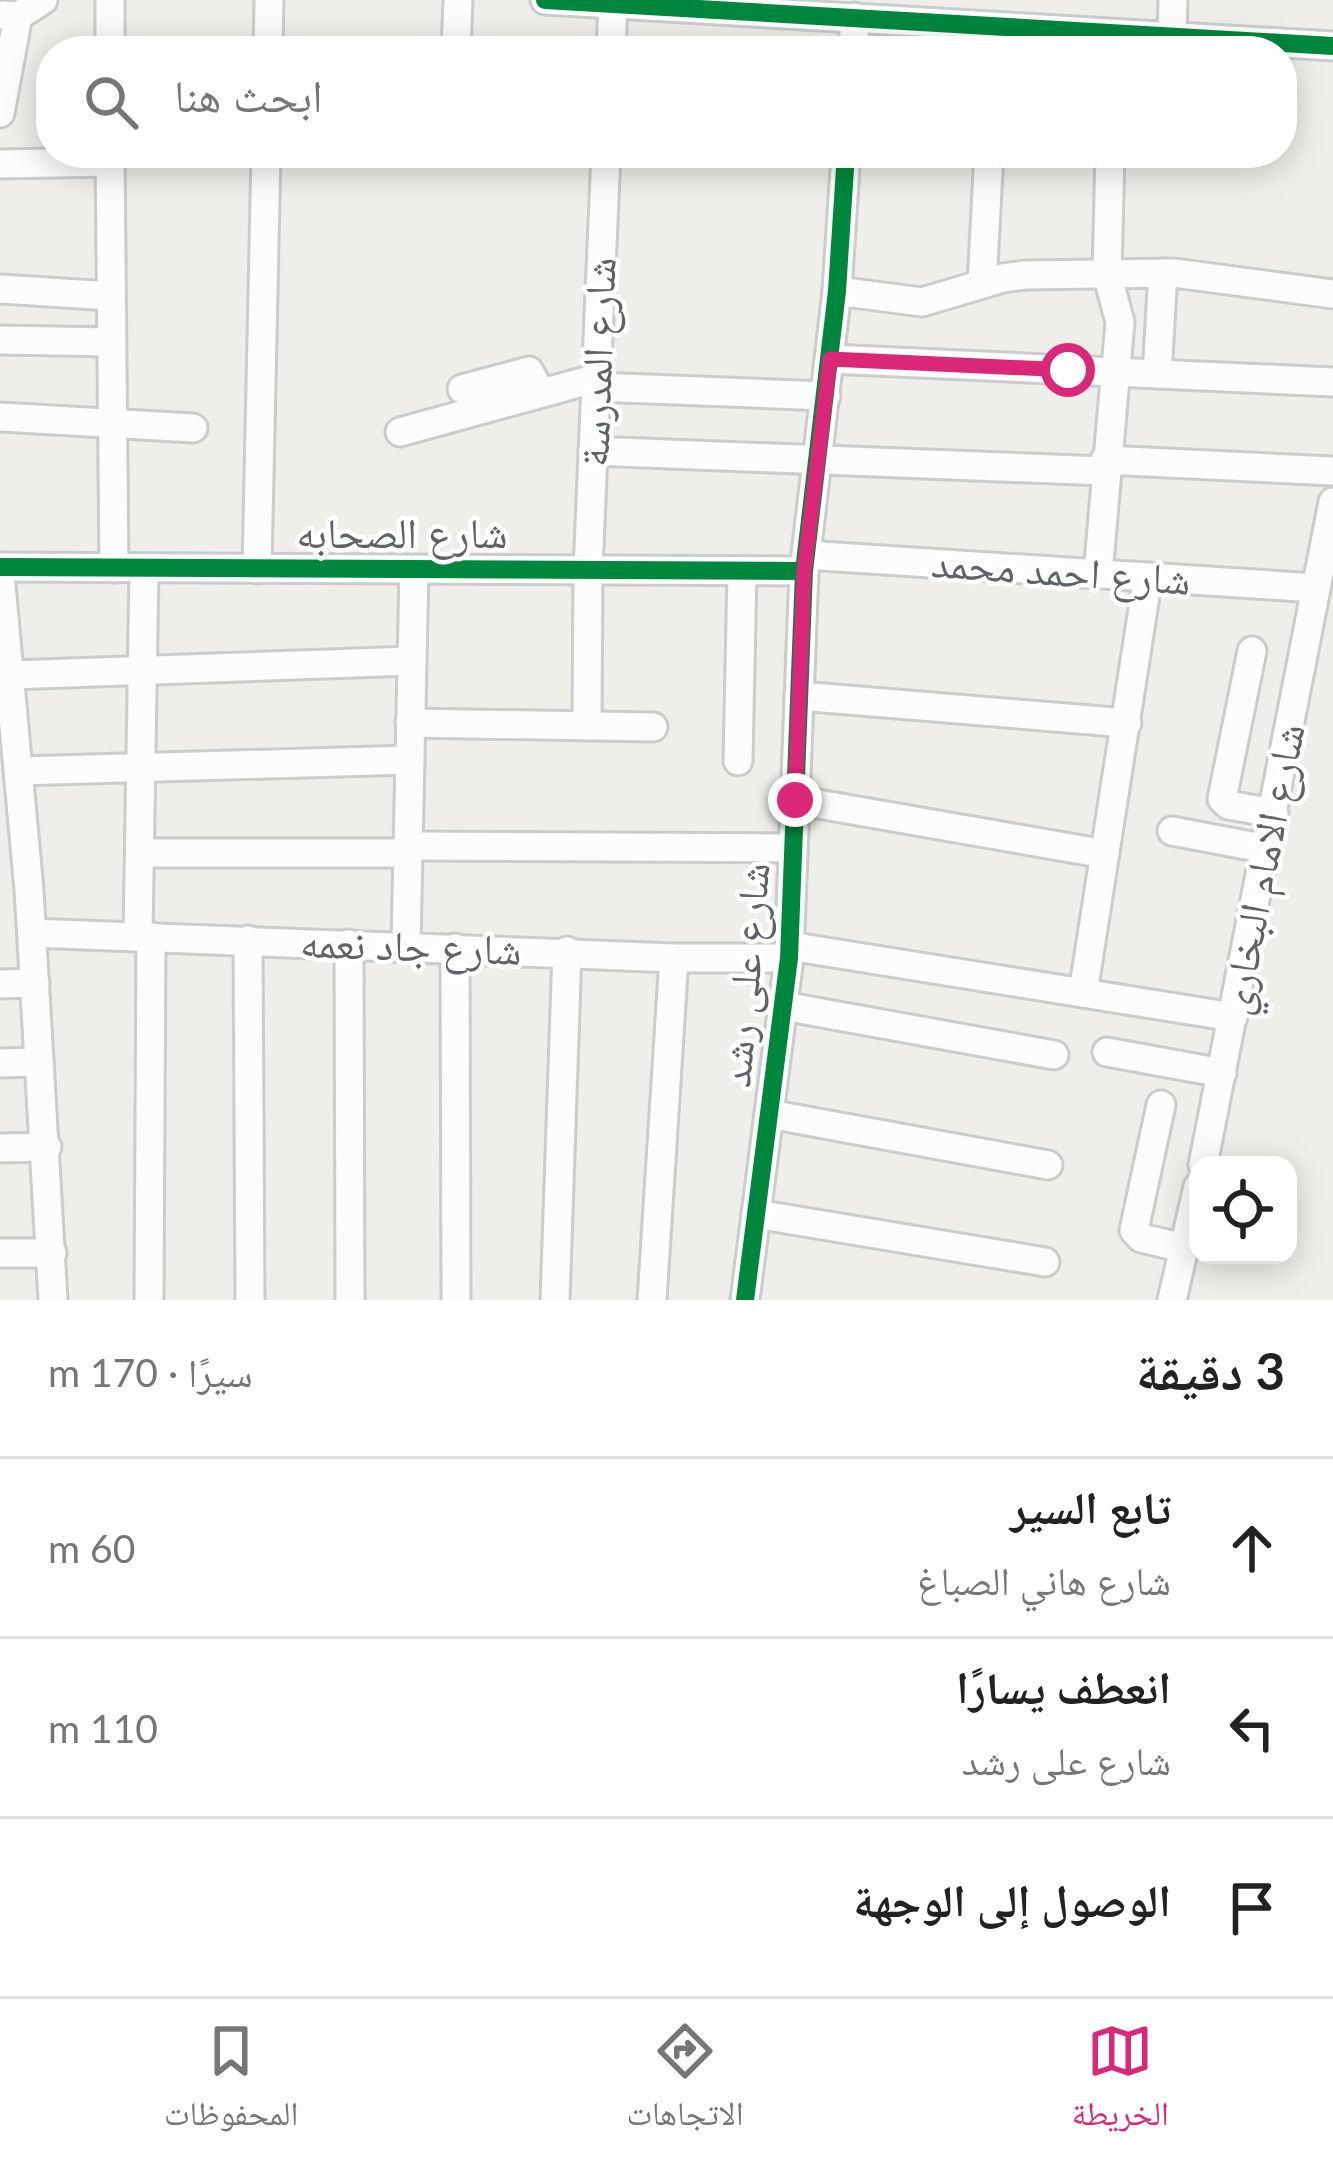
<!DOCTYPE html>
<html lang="ar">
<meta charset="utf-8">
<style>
body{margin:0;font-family:Lato,"Noto Naskh Arabic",sans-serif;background:#f2f2f2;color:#222;direction:rtl}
.controls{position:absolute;right:36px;bottom:36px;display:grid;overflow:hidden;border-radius:24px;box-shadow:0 6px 30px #0003}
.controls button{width:108px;height:108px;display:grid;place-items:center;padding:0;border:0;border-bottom:3px solid #e0e0e0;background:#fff;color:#222;font:60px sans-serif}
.stop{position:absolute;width:36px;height:36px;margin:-27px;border:9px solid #db2777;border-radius:50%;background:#fff}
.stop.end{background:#db2777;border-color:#fff;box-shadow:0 3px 12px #0008}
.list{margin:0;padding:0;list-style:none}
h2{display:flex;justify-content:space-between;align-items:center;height:156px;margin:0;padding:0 48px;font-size:51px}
h2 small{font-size:39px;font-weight:400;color:#767676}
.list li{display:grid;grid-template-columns:78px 1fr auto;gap:36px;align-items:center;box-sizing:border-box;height:180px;padding:0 48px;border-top:3px solid #e0e0e0}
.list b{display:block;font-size:45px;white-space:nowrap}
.list p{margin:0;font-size:39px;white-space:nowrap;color:#767676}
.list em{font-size:39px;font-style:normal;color:#767676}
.icon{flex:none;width:66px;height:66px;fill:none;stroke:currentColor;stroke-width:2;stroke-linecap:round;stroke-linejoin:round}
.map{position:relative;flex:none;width:1333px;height:1300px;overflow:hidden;direction:ltr}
.search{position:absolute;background:#fff;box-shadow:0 6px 30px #0003;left:36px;right:36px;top:36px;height:132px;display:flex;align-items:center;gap:30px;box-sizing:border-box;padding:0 42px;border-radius:48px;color:#767676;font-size:45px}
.sheet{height:696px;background:#fff}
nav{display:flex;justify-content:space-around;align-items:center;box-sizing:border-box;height:168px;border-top:3px solid #e0e0e0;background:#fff;font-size:33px;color:#767676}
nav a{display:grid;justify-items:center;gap:6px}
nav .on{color:#db2777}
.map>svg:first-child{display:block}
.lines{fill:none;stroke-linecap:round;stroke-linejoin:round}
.minor-casing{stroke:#cbcccc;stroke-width:33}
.minor{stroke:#fdfcfc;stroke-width:27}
.cycleway-casing{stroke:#fff;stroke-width:26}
.cycleway{stroke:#00873e;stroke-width:18}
.route{stroke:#db2777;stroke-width:15}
.labels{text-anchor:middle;stroke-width:9;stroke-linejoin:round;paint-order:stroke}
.street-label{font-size:42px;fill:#5f6368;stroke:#fff}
</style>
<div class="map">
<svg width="1333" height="1300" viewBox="0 0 1333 1300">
<rect width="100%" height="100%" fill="#efeeea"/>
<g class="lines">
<!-- minor casing -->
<g class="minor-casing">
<g id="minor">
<path d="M110,0v51"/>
<path d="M545,0l788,46"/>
<path d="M4,15l14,1 25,-16"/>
<path d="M1172,35l1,-35"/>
<path d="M268,51l1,-51"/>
<path d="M456,51l2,-51"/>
<path d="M611,51l2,-48"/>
<path d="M853,51l2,-34"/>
<path d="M0,113l18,-97"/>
<path d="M110,153l4,415"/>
<path d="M0,164l110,-2"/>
<path d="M982,284l7,-131"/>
<path d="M0,289l111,7"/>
<path d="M837,291l85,11 81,-24 22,-3 149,-2 159,21"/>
<path d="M0,340l111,2"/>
<path d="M830,359l503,23"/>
<path d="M1157,374l6,-101"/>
<path d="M596,387l230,9"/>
<path d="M462,389l67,-18 12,22"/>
<path d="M0,417l193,11"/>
<path d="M400,432l197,-54"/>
<path d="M593,451l511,20"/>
<path d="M1105,460l228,11"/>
<path d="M806,555l510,33"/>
<path d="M0,567l804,4"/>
<path d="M257,569l9,-416"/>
<path d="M0,574l29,316 24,410"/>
<path d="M1098,574l22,-252 -13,-48 3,-121"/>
<path d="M1252,651l-30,148 6,6 46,8"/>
<path d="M10,675l402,-14"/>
<path d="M799,696l328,27"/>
<path d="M410,723l243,4"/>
<path d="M587,726l1,-156 18,-417"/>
<path d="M738,761l4,-190"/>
<path d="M19,771l391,-11"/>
<path d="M795,800l310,54"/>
<path d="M1172,831l95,18"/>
<path d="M408,846l384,2"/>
<path d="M140,853h268"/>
<path d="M32,933l642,25h115"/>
<path d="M138,937l6,-369"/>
<path d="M248,940l2,360"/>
<path d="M349,944l1,356"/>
<path d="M406,945l8,-375"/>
<path d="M789,946l444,71"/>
<path d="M455,948l1,352"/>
<path d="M0,984l35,-1"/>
<path d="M1083,993l65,-416"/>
<path d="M783,1006l271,49"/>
<path d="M1107,1052l115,21"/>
<path d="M0,1063l39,-1"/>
<path d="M1161,1105l-27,125 7,8 43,10"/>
<path d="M769,1114l279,51"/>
<path d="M0,1148l47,-1"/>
<path d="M1203,1165l130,-663"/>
<path d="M756,1214l289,48"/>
<path d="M0,1253h52"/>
<path d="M149,1300l2,-363"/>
<path d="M555,1300l12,-349"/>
<path d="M652,1300l22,-342"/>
<path d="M745,1300l44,-342 15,-387 33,-280 9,-138"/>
<path d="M1172,1300l26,-113"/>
</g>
</g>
<!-- minor -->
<use href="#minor" class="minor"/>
<!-- cycleway casing -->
<g class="cycleway-casing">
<g id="cycleway">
<path d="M545,0l788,46"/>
<path d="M0,567l804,4"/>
<path d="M745,1300l44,-342 15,-387 33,-280 9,-138"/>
</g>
</g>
<!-- cycleway -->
<use href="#cycleway" class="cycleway"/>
</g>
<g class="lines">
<!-- route -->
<path class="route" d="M795,800l9,-228 26,-213 238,11"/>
</g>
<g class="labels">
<!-- street labels -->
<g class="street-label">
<text transform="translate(597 362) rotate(-88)" y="15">شارع المدرسة</text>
<text x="402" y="548">شارع الصحابه</text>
<text transform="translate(1061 571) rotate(4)" y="15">شارع احمد محمد</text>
<text transform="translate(1262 869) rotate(-79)" y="15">شارع الامام البخاري</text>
<text transform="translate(411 946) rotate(2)" y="15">شارع جاد نعمه</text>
<text transform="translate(745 975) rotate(-85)" y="15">شارع على رشد</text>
</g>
</g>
</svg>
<div class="controls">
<button><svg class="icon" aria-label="locate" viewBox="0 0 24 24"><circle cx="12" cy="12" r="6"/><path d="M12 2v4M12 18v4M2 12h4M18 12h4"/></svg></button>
</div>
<div class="stop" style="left:1068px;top:370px"></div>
<div class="stop end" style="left:795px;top:800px"></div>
<div class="search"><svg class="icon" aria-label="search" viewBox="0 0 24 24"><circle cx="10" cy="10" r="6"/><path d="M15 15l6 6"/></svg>ابحث هنا</div>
</div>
<section class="sheet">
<h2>3 دقيقة<small>سيرًا · 170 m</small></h2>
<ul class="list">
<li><svg class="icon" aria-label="ahead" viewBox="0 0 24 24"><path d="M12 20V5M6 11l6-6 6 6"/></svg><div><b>تابع السير</b><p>شارع هاني الصباغ</p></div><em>60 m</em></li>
<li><svg class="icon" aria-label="left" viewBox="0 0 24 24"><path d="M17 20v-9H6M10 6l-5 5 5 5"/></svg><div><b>انعطف يسارًا</b><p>شارع على رشد</p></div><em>110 m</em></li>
<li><svg class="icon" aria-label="arrive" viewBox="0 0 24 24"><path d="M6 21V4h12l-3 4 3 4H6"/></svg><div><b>الوصول إلى الوجهة</b></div></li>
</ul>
</section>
<nav>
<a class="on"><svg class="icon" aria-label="map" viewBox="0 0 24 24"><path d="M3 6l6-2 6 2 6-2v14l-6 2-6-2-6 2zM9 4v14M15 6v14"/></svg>الخريطة</a>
<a><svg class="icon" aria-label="directions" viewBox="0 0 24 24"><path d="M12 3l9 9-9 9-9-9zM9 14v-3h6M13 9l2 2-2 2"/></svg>الاتجاهات</a>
<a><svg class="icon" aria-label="saved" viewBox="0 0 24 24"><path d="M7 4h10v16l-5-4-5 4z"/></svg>المحفوظات</a>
</nav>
